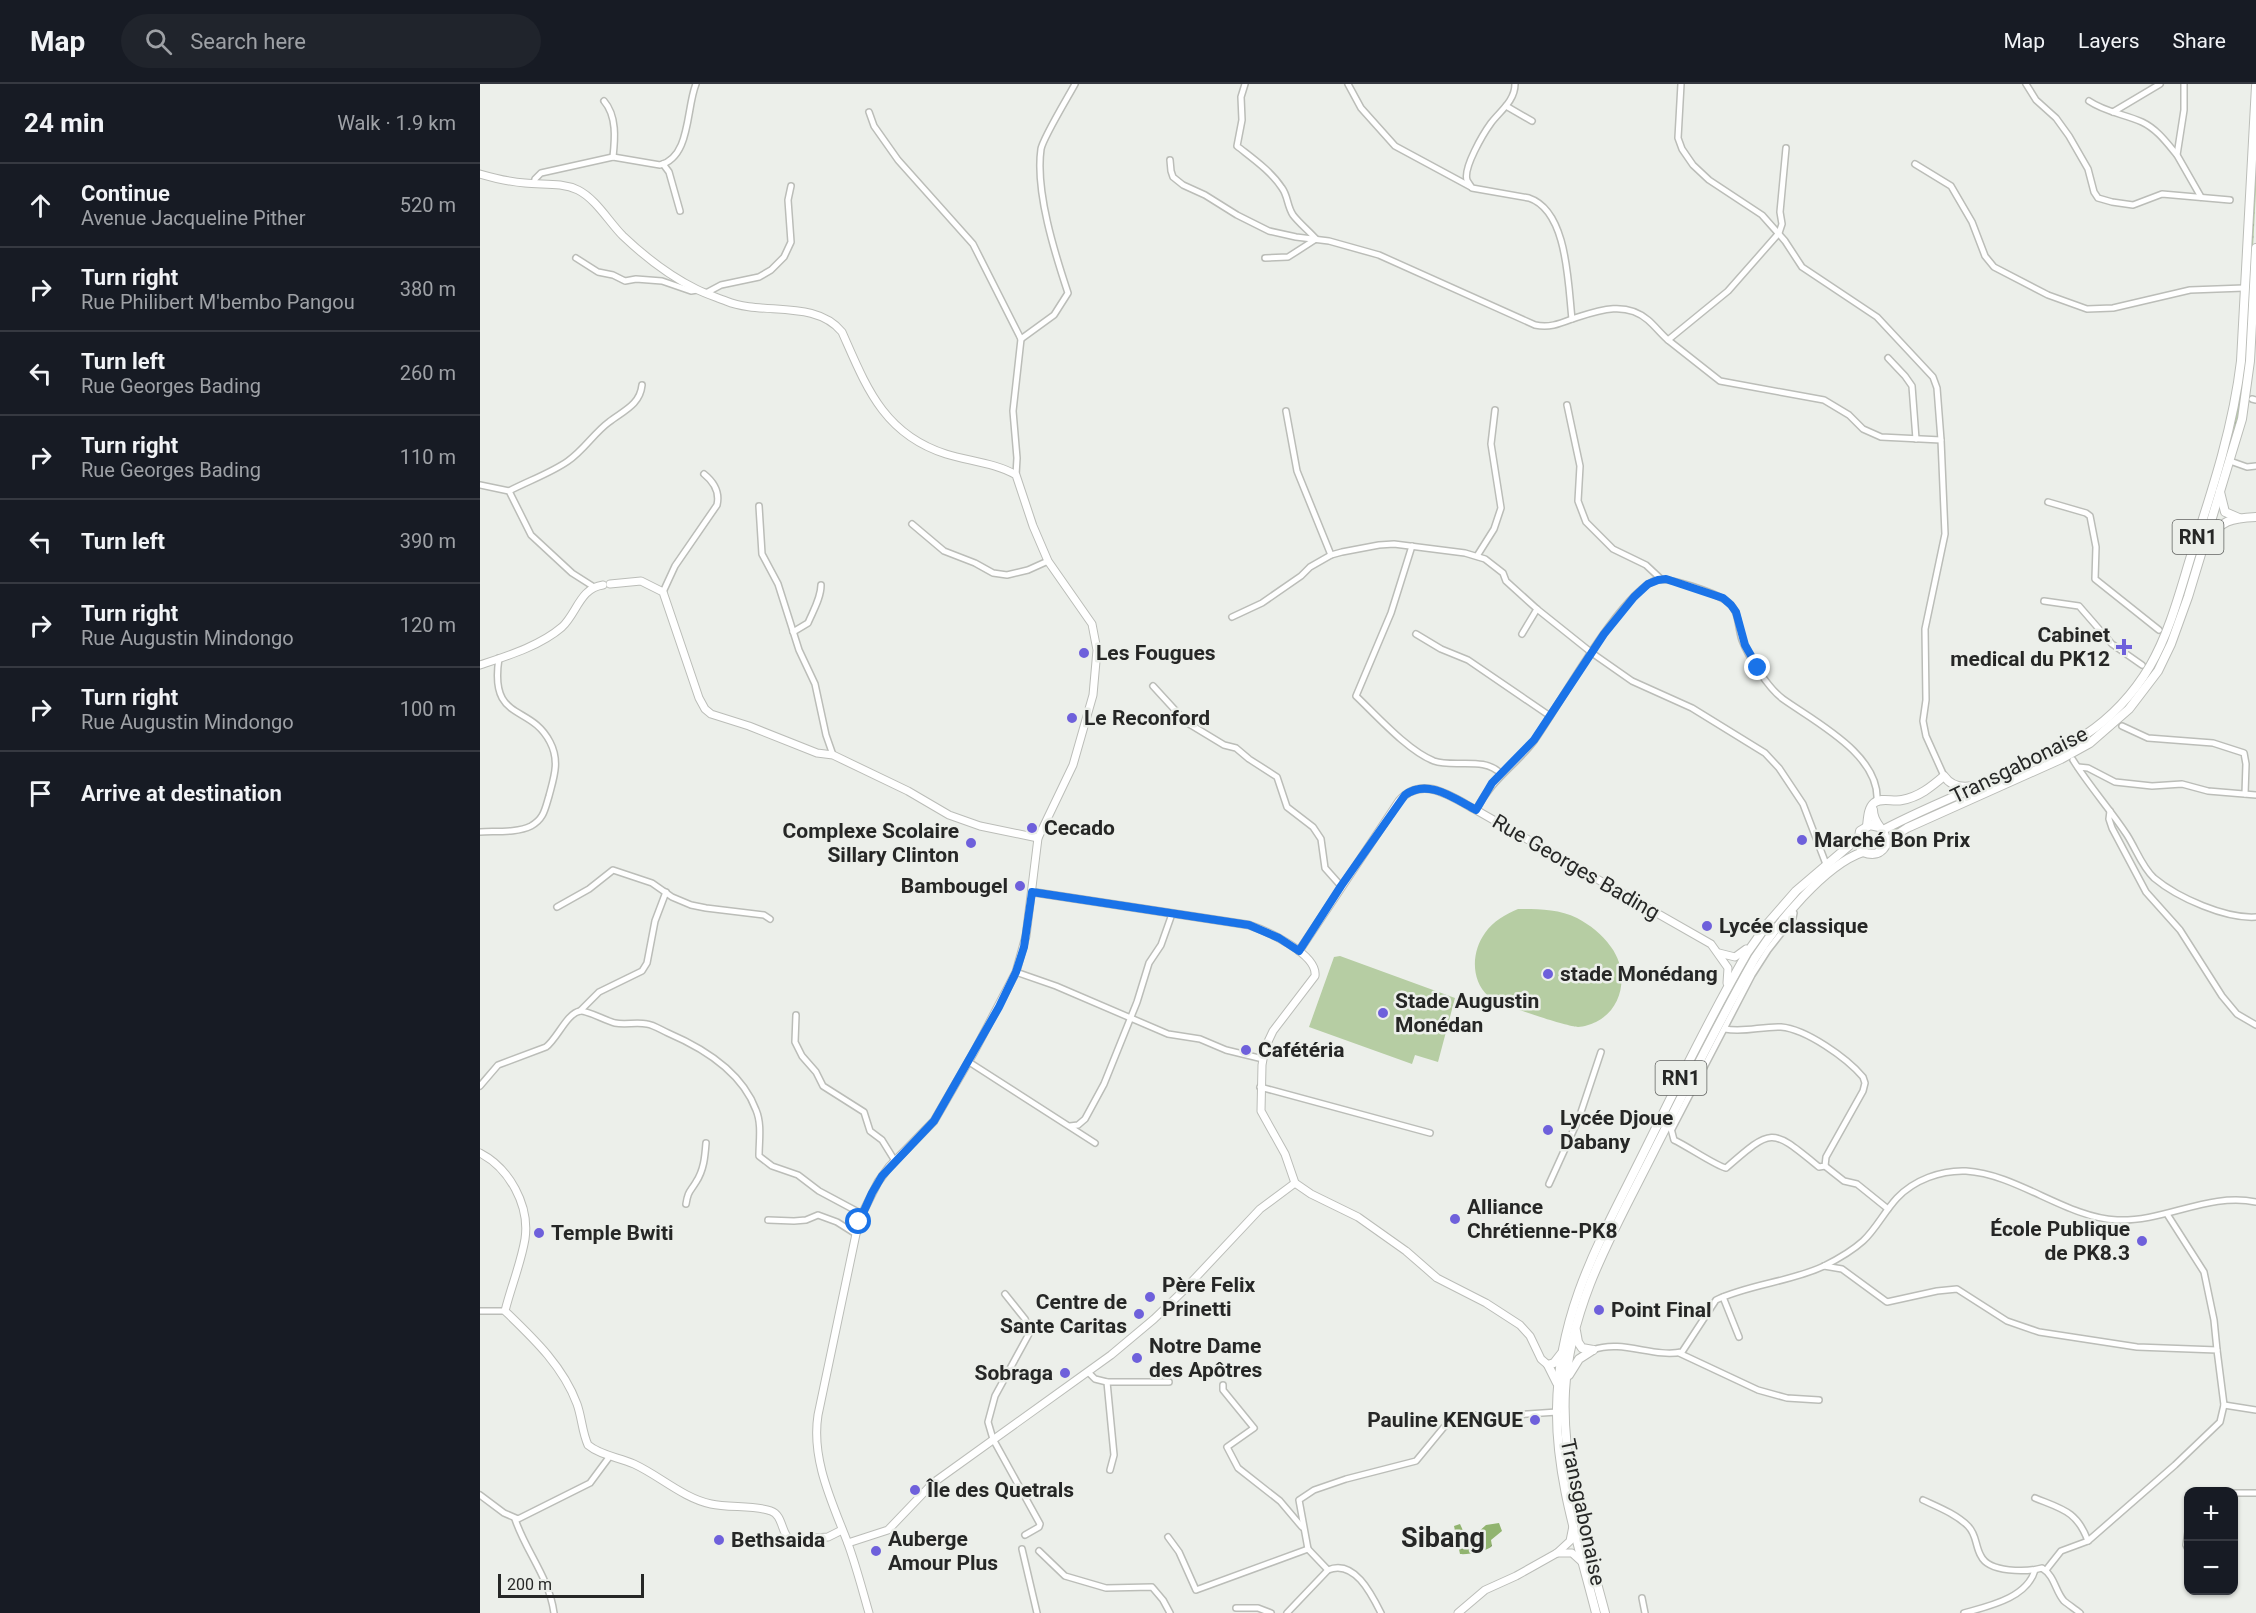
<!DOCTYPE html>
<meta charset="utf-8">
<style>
body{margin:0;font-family:Roboto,sans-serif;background:#20242c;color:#f1f3f6}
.controls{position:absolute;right:18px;bottom:18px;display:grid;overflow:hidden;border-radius:12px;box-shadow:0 2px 4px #0004}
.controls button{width:54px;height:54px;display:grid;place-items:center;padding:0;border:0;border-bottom:2px solid #363941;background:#171b24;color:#f1f3f6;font:30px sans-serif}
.scale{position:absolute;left:18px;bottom:15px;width:146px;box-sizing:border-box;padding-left:6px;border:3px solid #262726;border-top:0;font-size:16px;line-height:21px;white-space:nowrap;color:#262726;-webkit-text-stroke:4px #ecefea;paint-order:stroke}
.stop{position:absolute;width:18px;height:18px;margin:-14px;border:4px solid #1a73e8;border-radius:50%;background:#fff}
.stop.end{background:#1a73e8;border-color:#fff;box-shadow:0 2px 6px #0008}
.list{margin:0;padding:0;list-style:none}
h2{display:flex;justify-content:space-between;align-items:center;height:78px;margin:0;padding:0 24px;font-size:26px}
h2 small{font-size:20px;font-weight:400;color:#9ea1a6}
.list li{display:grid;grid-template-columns:39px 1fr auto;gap:18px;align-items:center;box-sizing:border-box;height:84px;padding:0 24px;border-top:2px solid #363941}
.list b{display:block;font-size:22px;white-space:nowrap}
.list p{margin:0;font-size:20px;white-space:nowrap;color:#9ea1a6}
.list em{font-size:20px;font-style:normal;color:#9ea1a6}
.icon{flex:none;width:33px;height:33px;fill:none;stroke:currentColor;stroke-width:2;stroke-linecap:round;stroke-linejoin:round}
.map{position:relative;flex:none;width:1776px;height:1529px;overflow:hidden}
header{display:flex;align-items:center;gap:36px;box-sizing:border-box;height:84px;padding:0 30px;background:#171b24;border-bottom:2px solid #363941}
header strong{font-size:28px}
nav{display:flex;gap:33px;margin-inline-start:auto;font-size:21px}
.search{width:420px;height:54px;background:#20242c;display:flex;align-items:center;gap:15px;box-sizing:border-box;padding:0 21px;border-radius:33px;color:#9ea1a6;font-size:22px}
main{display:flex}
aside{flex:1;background:#171b24}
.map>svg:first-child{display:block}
.grass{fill:url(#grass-dots)}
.forest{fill:url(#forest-firs)}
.park{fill:#b6cda3}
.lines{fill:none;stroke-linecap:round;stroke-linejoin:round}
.minor-casing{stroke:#bbbdb8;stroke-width:8}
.tertiary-casing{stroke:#bbbdb8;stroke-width:9}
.secondary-casing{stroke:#bbbdb8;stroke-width:10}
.trunk-casing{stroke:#bbbdb8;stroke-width:10}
.minor{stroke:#fff;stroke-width:5}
.tertiary{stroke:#fff;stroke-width:7}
.secondary{stroke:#fff;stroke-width:8}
.trunk{stroke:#fff;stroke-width:8}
.route{stroke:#1a73e8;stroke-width:8}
.poi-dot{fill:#6e60db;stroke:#ecefea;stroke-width:2}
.labels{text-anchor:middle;stroke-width:5;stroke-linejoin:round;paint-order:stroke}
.shield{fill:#ecefea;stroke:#616361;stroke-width:1.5}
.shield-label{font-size:20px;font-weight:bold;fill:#262726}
.poi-label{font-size:21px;font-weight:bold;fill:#262726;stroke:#ecefea;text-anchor:start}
.street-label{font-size:21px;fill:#262726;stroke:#ecefea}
.district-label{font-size:27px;font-weight:bold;fill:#262726;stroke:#ecefea}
</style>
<header>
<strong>Map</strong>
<div class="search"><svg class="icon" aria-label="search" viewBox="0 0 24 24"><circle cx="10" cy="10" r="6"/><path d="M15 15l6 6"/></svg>Search here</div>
<nav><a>Map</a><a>Layers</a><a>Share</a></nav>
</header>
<main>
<aside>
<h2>24 min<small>Walk · 1.9 km</small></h2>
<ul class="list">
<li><svg class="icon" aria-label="ahead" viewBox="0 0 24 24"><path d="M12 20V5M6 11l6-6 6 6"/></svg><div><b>Continue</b><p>Avenue Jacqueline Pither</p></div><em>520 m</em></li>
<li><svg class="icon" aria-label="right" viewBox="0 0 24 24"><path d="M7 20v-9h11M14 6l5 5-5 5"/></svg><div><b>Turn right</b><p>Rue Philibert M'bembo Pangou</p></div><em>380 m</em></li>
<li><svg class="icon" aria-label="left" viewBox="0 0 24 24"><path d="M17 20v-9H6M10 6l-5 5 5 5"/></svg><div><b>Turn left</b><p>Rue Georges Bading</p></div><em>260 m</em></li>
<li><svg class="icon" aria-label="right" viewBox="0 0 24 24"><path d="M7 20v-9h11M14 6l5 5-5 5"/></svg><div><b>Turn right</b><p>Rue Georges Bading</p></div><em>110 m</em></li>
<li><svg class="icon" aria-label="left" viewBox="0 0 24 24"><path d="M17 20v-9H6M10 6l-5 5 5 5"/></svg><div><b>Turn left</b></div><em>390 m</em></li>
<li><svg class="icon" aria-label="right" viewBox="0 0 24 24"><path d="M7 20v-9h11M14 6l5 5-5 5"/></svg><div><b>Turn right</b><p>Rue Augustin Mindongo</p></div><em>120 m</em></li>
<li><svg class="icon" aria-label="right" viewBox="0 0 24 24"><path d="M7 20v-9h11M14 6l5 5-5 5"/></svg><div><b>Turn right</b><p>Rue Augustin Mindongo</p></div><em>100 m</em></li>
<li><svg class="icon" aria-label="arrive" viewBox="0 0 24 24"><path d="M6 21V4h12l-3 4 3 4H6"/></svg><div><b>Arrive at destination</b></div></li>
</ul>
</aside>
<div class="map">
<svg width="1776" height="1529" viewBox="0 0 1776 1529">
<defs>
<pattern id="grass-dots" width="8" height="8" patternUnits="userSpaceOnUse" patternTransform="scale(1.5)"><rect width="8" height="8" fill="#b6cda3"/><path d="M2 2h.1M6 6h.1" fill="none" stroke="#9cb08c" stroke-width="1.8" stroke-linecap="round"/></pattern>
<pattern id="forest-firs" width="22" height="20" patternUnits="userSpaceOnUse" patternTransform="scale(1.5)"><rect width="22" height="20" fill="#91b46f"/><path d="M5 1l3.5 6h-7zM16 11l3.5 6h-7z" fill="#76925b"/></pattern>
</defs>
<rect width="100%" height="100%" fill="#ecefea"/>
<!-- grass -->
<path class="grass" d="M1776,59v47l-8,155 -9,72 -61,200 -23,52 -10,16 -30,34 -36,27 -188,87 -2,-4 178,-79 81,-75 72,-201 13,-43 9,-48z"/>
<!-- forest -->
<path class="forest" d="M1019,1439l3,8 -11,9 1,6c-5,5 -24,9 -32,8l-6,-28 6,-2 6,13 10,-3 10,-9z"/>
<!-- park -->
<g class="park">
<path d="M1038,825c19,0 41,0 59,9 13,7 25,16 34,29 18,24 13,61 -15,75 -5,2 -12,5 -18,5 -13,-1 -81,-23 -90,-31 -18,-17 -16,-45 -3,-63 8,-12 21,-19 33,-24z"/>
<path d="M860,872l115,42 -17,64 -23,-7 -3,9 -103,-37 25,-70z"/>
</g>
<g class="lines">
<!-- minor casing -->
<g class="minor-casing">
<g id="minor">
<path d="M765,0l-4,13 1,23 -5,26c15,12 34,25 45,42 6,8 5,18 11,27 6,8 16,16 23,24l-28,18 -23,1"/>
<path d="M868,0l13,24 34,38 76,41"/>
<path d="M1035,0c0,17 -15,27 -24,39 -8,11 -28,45 -24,57 0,1 4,6 5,8l57,10c39,13 39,87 43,121"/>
<path d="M1201,0l-3,54 4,11 11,16 16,15 53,35 23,26 17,26 75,50 56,60 4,11 4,52 4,94 -20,95 1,71 -3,21 3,15 18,40"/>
<path d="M1546,0l10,16 20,18 13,18 19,33 6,23 4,6 14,4 21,3 29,-11 68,6"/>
<path d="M1704,0v26l-7,45 24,42"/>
<path d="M124,17c13,15 11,38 9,56"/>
<path d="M1609,17c16,11 35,13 53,21 15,7 25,21 35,33"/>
<path d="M1026,22l26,15"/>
<path d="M389,28l5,14 24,34 75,84 48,95 -8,72 4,47 -1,17"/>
<path d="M1633,28l47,-28"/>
<path d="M690,76l1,11 2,6 10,8 22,10 32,20 32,16 27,6 33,4 50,14 156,70c14,3 24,-1 37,-6 25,-8 53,-19 76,1 7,6 13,14 20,20l60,-49 51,-58 3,-9 -2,-12 6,-64"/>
<path d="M183,80l6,8 11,39"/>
<path d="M1435,80l36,22 21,36 13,34 9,11 54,28 39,14 26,-1 77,-18 54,-2"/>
<path d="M54,100l1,-5 6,-6 72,-16 47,8c31,-8 26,-57 36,-81"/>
<path d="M96,174l22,14 15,3 12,6 11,-2 26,2 29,10 6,-1"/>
<path d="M226,209l15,-8 38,-8 12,-7 13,-13 7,-15 -3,-42 3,-14"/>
<path d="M541,255l33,-24 14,-22c-13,-39 -33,-102 -27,-144 2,-11 27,-52 34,-65"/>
<path d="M1188,256l52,41 104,19 25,15 14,14 18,8 60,3"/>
<path d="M1408,274l17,18 7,10 4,53"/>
<path d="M1772,315l4,1"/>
<path d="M1087,321l13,61 -2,35 8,21 27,27 33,16 15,14"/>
<path d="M806,327l11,60 34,84"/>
<path d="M1750,377l17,6 9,-1"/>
<path d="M0,401l29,6 22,44 41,38 22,14"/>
<path d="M29,407c19,-10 42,-18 59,-30 16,-11 26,-28 41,-39 14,-11 31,-17 33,-37"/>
<path d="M1568,418l38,11 4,3 6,31 -1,32 64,51"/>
<path d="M279,422l3,48 16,30 21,66 16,34 11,51 7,20"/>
<path d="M432,440l32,27 31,12 18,10 14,2 21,-5 20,-9"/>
<path d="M932,462l-21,67 -35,83c20,19 52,55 78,65 20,7 51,-5 67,13"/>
<path d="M997,472l17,-27 7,-21 -10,-64 4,-34"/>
<path d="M183,508l12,-26 42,-61c3,-13 -3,-23 -13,-31"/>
<path d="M1564,517l35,5 33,38 30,21"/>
<path d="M752,533l30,-14 39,-27 9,-9 21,-12 11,-3 37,-7 15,-1 71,9 20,6 18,14 3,8 31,28 55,44 40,28 60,27 73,45 14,15 24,36 23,60"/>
<path d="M313,548l15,-9c5,-12 13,-25 13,-38"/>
<path d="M936,550l25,15 27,11 82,56"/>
<path d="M1042,550l15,-25"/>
<path d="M673,602l33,36 38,23 12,3 13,11 28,18 10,30 26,20 8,12 4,29 16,18"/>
<path d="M1642,642l26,12 65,5 31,10 2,11 -1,30"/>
<path d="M1593,676c16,26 37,49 54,75 9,14 15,32 27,43 24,20 72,41 102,39"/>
<path d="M1598,683l10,1 27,14 37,4 30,-2 26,7 48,4"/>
<path d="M996,726c16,-31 38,-43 58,-69 25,-35 86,-148 122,-161 12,-4 58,13 69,20 15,9 12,25 17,40 7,18 26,48 41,59 32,23 98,56 94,103"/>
<path d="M1630,727l-1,8 3,9 34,64 34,38 42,66 15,18 19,11"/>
<path d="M0,748c15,-1 37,1 51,-6 13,-7 14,-17 18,-30 5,-19 11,-35 1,-54 -20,-39 -61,-19 -51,-84"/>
<path d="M77,823l32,-18 24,-19 39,13 20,14 19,8 15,3 58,7 6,4"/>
<path d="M536,888l40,14 112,48 32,5 26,11 37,9"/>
<path d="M100,927l19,-19 43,-21 5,-8 8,-42 11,-29"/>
<path d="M316,931l-1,27 7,14 14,16 7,14 41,26 6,19 12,9 13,21"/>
<path d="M489,978l126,81"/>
<path d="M0,1002l18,-21 48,-18c11,-8 21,-34 34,-36 7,-1 26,10 35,12 10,2 21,-1 32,1 7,1 14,6 21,9 35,15 74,39 88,77 6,14 3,31 3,46l13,10 26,9 21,16 43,23"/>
<path d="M780,1003l170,46"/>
<path d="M1189,1037l5,19c13,6 42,26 52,28 47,-41 45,-40 93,-1l6,-1 1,-9 37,-66 2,-8 -2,-6c-16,-19 -57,-48 -82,-50 -19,-1 -37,6 -56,2"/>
<path d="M590,1042l8,-1 7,-6 19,-35 33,-82 12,-39 12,-18 11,-31"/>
<path d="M1192,1045l80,-154 16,-25 25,-32 1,-5 -3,-3"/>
<path d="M1345,1082l19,15 13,3 31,25"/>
<path d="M1069,1100l30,-66 22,-66"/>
<path d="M206,1120c2,-13 4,-12 10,-22 8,-12 9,-26 10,-39"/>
<path d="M1687,1130l37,58 10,48 3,30"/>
<path d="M288,1136l26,1 12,-1 12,-5 19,7 19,12"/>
<path d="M1344,1182l18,3 45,33 50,-11 20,-2 50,32 32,11 98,15 80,3 7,55 -4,17 -45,43 -87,76 -27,10 -15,19"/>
<path d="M525,1210l20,25 5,13 -35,64 -7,26 5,17 47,85 -1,3 -14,8"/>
<path d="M1243,1213l16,40"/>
<path d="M0,1227h25"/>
<path d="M1113,1266c29,-11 60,8 89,2l34,-52c34,-16 74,-18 108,-34 12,-6 29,-16 39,-25 13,-12 21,-29 34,-43 17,-18 44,-28 69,-27 51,3 101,47 151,49 48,2 92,-28 139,-18"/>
<path d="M1199,1269l79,37 29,8 32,2"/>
<path d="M608,1288l7,7 12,3h62"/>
<path d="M627,1298l7,73 -4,15"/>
<path d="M743,1301v5l31,38 -27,19 11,21 42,33 22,26"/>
<path d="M1744,1321l32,5"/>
<path d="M1754,1409h22"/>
<path d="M0,1411l24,18 14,6 72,-36 20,-27"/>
<path d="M1555,1414c27,11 42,13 53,43"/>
<path d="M1443,1416c15,7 33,14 45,26 9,9 7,20 13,30 8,17 46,16 61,12 13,8 13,23 22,33 5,4 11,8 16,12"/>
<path d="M35,1435c11,33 34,58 39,94"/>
<path d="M1708,1448l-2,13 2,4"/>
<path d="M688,1453l11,15 17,38 112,-41 20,21"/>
<path d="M542,1465l15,64"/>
<path d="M828,1465l-9,-49 15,-10 32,-11 70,-18 28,-34 14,-9 11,-4 18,3 70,-5"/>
<path d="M559,1467l26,25 41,12 46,-1 11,13 7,13"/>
<path d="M1162,1514l3,15"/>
<path d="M756,1524h22l13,5"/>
<path d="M807,1529l41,-43c26,-11 43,23 53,43"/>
<path d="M1484,1529c25,-7 63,-15 71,-43"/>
</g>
</g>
<!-- tertiary casing -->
<g class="tertiary-casing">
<g id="tertiary">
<path d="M0,90c14,4 30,8 45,9 18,2 36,-1 53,7 18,9 31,32 45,46 21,20 47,40 73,53 10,5 20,8 30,12 36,15 89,-2 116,31 24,54 41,102 104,122 22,7 50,9 70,21l17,51 15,35 44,63 5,26 -4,45 -20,70 -35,73 -12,98 -10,36 -42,80 -40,69 -45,46 -11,15 -14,28 -8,24 -38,181c-7,44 14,87 29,126 9,24 15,48 22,72"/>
<path d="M130,500l31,-3 22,11 36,106 6,11 6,5 38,12 68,27 16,2 75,36 41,24 31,11 58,12"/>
<path d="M0,581c27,-9 60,-19 82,-38 15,-14 18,-39 41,-42"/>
<path d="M552,808l217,33c18,6 69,29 66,51l-42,55 -8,17 -3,17 -1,46 24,43 10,29 16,11 47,23 48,34 31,27 49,25 34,22 10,11 11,23 7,6"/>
<path d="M819,867l100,-150c23,-27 53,-4 77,9l235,134 17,24 -1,15"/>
<path d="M1239,869l16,4 11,-8"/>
<path d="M0,1069c29,15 50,52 45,86 -4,24 -14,48 -20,72 28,27 58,55 72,93 5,14 5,28 11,41 13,11 31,12 46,19 26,12 49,34 77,40 17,4 45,1 60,7 12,4 10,22 19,29l38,-3 14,-7"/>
<path d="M368,1459l40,-13 45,-47 178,-128 43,-36 29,-28 77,-82 35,-26"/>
<path d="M1077,1469h15l11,10"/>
<path d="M978,1529l27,-23 31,-14 41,-23 13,-12 3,-15"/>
</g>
</g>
<!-- secondary casing -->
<g class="secondary-casing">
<g id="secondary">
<path d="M1740,408l5,20 14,6"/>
<path d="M1727,458c13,-22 25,-24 49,-25"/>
</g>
</g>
<!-- trunk casing -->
<g class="trunk-casing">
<g id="trunk">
<path d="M1393,726c0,16 15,19 13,35 -5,9 -13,11 -23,7l-5,-9 2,-12 10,-6 9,2"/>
<path d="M1387,742c1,-7 1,-18 7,-23 7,-6 19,-1 28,-3 17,-3 29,-13 42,-24 7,10 17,12 28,10"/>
<path d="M1403,746c47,-25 98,-44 146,-66 19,-9 39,-17 56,-29 27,-18 49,-42 65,-69 19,-33 29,-71 40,-107 21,-65 43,-130 51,-198l15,-275"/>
<path d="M1407,757l20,-13 154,-69 29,-16 39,-34 29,-38 13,-27 17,-47 54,-178 8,-58 6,-113"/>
<path d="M1096,1247l2,11 4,6 11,2"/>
<path d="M1089,1291l10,-16 14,-9"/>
<path d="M1077,1299l-9,-18 6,-2 7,-9"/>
<path d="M1116,1529c-17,-67 -40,-135 -39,-204 1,-102 47,-175 90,-263 32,-65 64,-130 100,-193l22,-31 27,-31 61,-52"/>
<path d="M1125,1529c-19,-72 -44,-147 -40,-222 5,-88 51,-164 89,-240 33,-65 65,-130 101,-193 22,-34 69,-93 108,-106"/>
</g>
</g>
<!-- minor -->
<use href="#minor" class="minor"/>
<!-- tertiary -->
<use href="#tertiary" class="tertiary"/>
<!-- secondary -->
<use href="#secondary" class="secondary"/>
<!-- trunk -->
<use href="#trunk" class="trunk"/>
</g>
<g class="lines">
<!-- route -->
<path class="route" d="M379,1138l13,-29 10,-17 52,-55 65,-114 17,-35 8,-25 8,-55 217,33 30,13 20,13 42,-65 64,-91c23,-17 50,4 71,15l16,-27 42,-43 70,-106 30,-37 14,-13 10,-4 8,-1 57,19 8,7 5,7 9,33 13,23"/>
</g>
<!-- markers -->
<g class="poi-dot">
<path d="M1641 554h6v6h6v6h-6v6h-6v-6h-6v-6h6z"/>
<circle cx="604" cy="569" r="6"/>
<circle cx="592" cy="634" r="6"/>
<circle cx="552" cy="744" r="6"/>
<circle cx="1322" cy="756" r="6"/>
<circle cx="491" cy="759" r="6"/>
<circle cx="540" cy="802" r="6"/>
<circle cx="1227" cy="842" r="6"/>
<circle cx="1068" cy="890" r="6"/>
<circle cx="903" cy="929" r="6"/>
<circle cx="766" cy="966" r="6"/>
<circle cx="1068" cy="1046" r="6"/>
<circle cx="975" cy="1135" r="6"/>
<circle cx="59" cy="1149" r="6"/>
<circle cx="1662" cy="1157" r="6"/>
<circle cx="670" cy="1213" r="6"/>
<circle cx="1119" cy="1226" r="6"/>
<circle cx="659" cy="1230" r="6"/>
<circle cx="657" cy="1274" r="6"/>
<circle cx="585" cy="1289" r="6"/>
<circle cx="1055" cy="1336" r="6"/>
<circle cx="435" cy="1406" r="6"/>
<circle cx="239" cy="1456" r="6"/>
<circle cx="396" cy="1467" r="6"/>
</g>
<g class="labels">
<!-- shield labels -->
<g class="shield">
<rect x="1692.5" y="436" width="51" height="34" rx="4.5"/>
<rect x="1175.5" y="977" width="51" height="34" rx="4.5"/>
</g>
<g class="shield-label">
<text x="1718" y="460">RN1</text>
<text x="1201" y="1001">RN1</text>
</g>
<!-- poi labels -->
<g class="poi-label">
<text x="1630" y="558" text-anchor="end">Cabinet<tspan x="1630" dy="24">medical du PK12</tspan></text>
<text x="616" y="576">Les Fougues</text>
<text x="604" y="641">Le Reconford</text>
<text x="564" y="751">Cecado</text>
<text x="479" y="754" text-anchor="end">Complexe Scolaire<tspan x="479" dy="24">Sillary Clinton</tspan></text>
<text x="1334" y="763">Marché Bon Prix</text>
<text x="528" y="809" text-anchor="end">Bambougel</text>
<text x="1239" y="849">Lycée classique</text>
<text x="1080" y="897">stade Monédang</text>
<text x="915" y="924">Stade Augustin<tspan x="915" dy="24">Monédan</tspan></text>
<text x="778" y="973">Cafétéria</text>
<text x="1080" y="1041">Lycée Djoue<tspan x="1080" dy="24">Dabany</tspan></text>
<text x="987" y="1130">Alliance<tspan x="987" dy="24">Chrétienne-PK8</tspan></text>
<text x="1650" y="1152" text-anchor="end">École Publique<tspan x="1650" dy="24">de PK8.3</tspan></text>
<text x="71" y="1156">Temple Bwiti</text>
<text x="682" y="1208">Père Felix<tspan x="682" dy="24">Prinetti</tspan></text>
<text x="647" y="1225" text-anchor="end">Centre de<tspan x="647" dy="24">Sante Caritas</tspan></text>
<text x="1131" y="1233">Point Final</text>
<text x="669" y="1269">Notre Dame<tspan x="669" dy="24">des Apôtres</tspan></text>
<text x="573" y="1296" text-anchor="end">Sobraga</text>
<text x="1043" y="1343" text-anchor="end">Pauline KENGUE</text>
<text x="447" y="1413">Île des Quetrals</text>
<text x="408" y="1462">Auberge<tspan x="408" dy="24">Amour Plus</tspan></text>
<text x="251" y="1463">Bethsaida</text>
</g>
<!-- street labels -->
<g class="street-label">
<text transform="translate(1539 681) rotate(-26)" y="7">Transgabonaise</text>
<text transform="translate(1096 783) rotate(30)" y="7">Rue Georges Bading</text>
<text transform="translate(1103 1428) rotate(78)" y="7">Transgabonaise</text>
</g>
<!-- district labels -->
<g class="district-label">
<text x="963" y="1463">Sibang</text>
</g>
</g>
</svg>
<div class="controls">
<button>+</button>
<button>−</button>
</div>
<div class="scale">200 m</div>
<div class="stop" style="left:379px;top:1138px"></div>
<div class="stop end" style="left:1278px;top:584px"></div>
</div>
</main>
